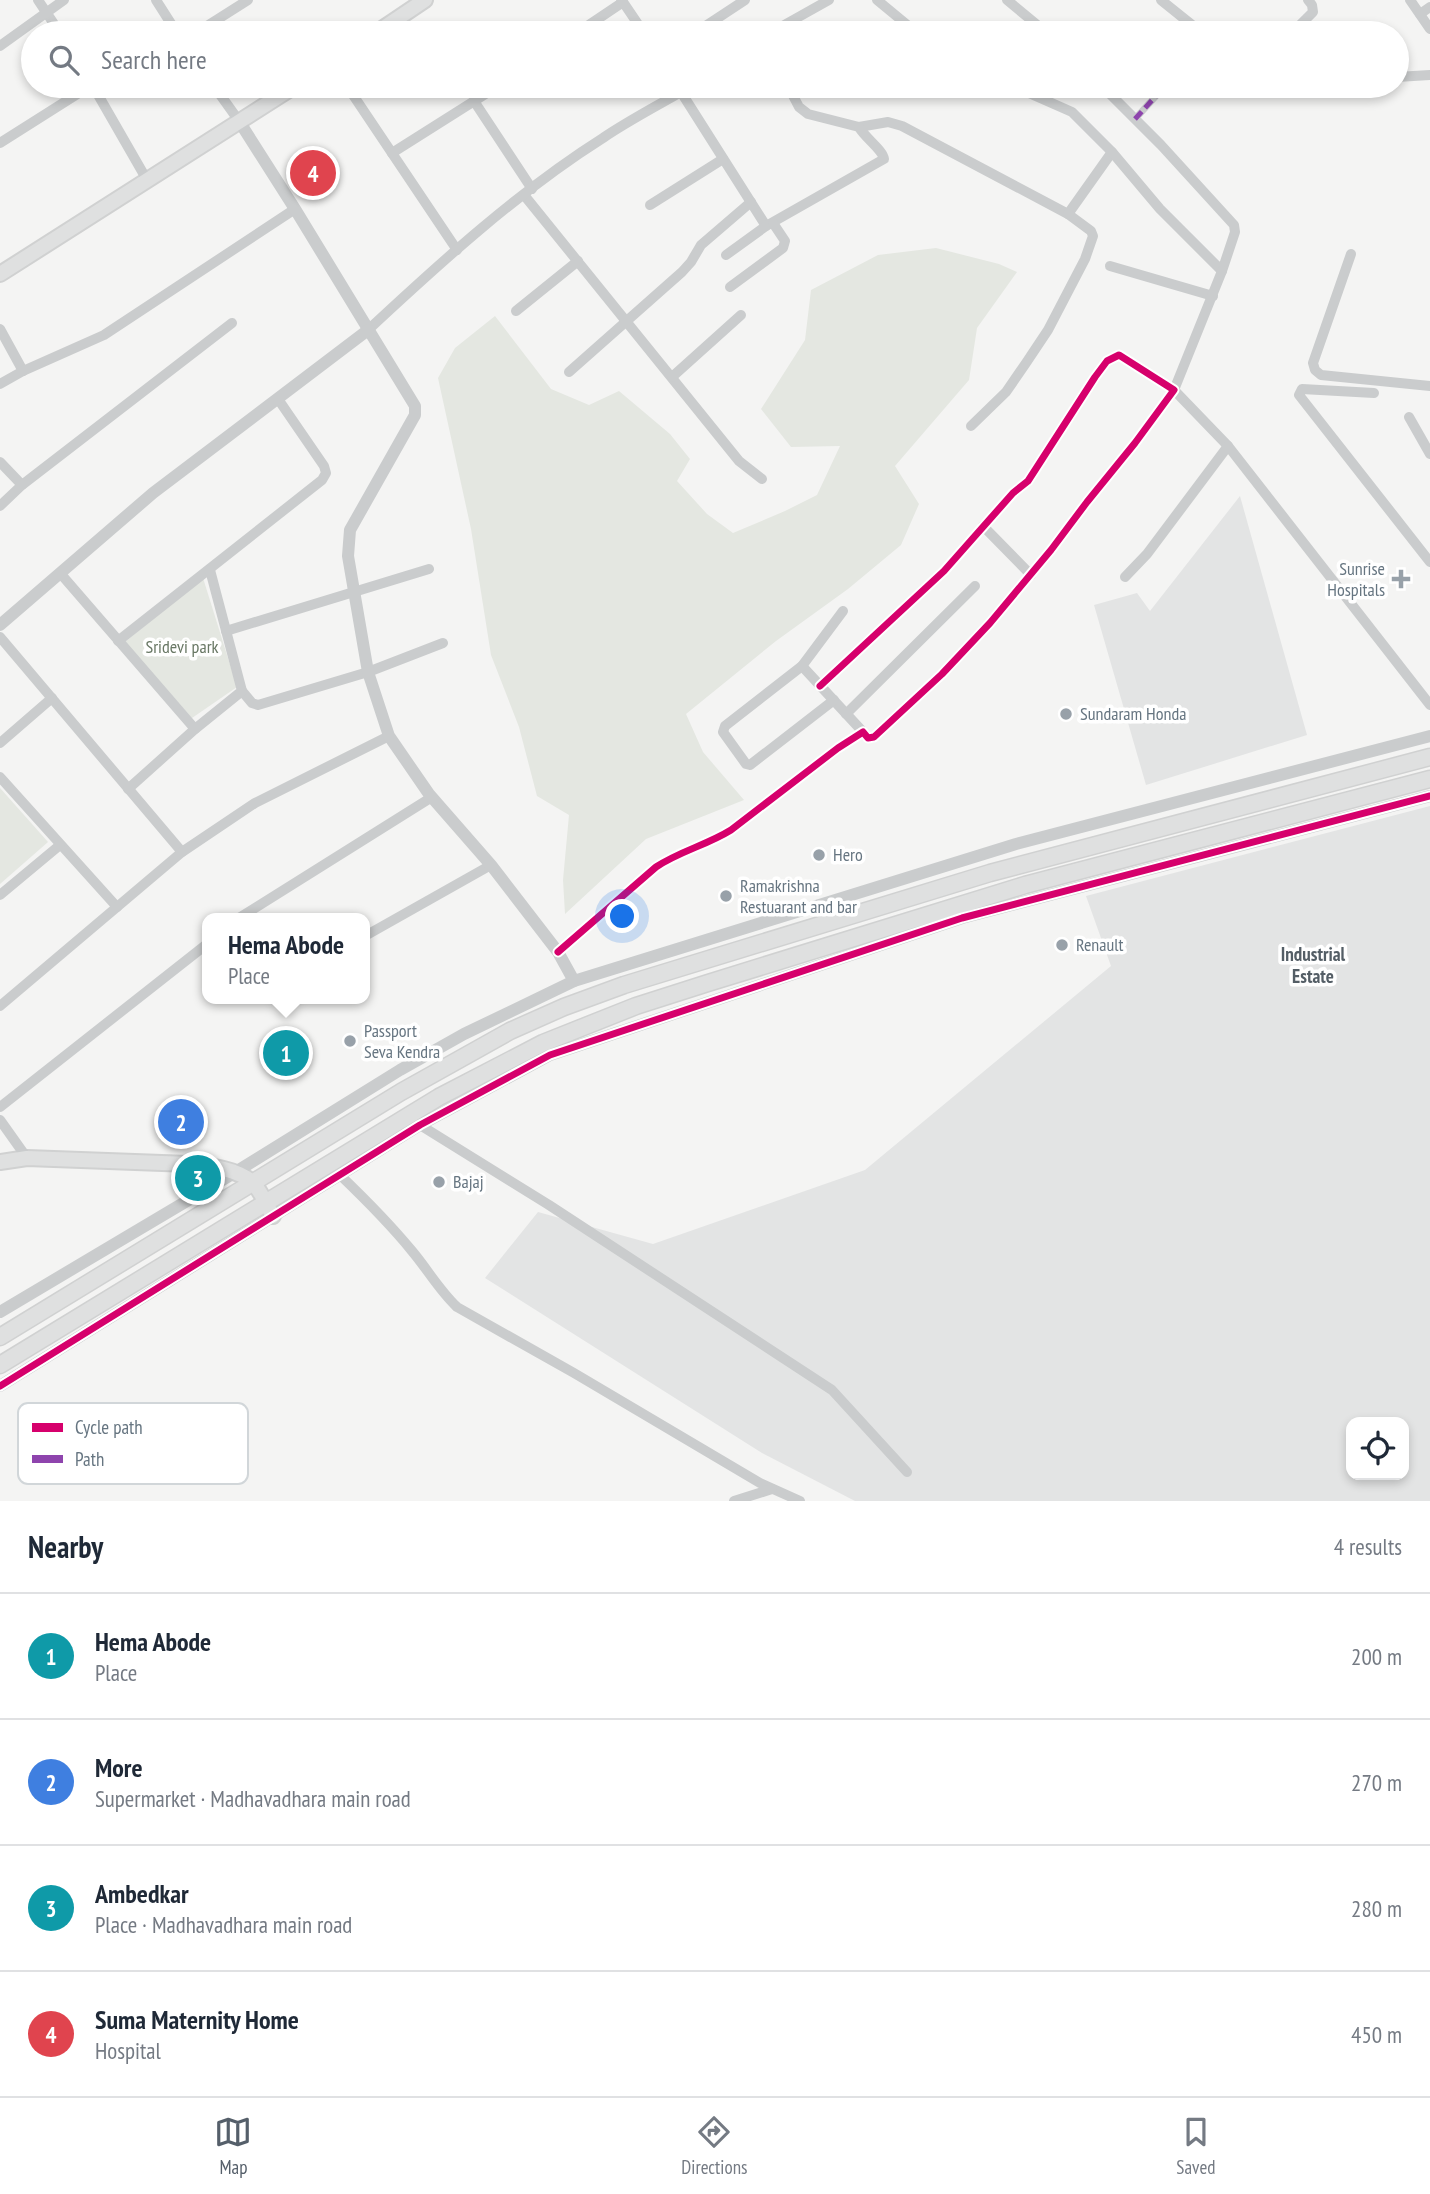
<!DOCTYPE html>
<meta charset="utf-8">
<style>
body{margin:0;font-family:"PT Sans Narrow",sans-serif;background:#f6f6f7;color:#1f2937}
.controls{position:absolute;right:21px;bottom:21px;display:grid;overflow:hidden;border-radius:14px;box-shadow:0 4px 10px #0003}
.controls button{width:63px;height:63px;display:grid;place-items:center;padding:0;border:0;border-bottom:2px solid #e0e1e3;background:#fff;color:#1f2937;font:35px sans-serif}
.you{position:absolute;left:623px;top:917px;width:24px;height:24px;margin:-18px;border:5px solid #fff;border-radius:50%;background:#1a73e8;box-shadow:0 0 0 10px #1a73e833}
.badge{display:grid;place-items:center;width:46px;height:46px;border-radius:50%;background:#555f6a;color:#fff;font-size:23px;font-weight:700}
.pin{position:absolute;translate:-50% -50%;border:4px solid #fff;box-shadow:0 2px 7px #0006}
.popup{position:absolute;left:202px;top:913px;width:168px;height:91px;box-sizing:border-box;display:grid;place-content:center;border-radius:14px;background:#fff;filter:drop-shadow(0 2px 5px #0005);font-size:23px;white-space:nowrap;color:#747a83}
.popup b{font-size:26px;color:#1f2937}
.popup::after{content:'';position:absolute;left:50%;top:100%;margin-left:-14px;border:14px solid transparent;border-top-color:#fff}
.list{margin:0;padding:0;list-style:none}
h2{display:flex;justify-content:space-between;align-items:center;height:91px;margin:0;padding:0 28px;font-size:30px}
h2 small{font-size:23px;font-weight:400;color:#747a83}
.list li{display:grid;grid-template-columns:46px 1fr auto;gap:21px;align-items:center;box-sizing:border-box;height:126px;padding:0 28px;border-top:2px solid #e0e1e3}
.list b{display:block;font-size:26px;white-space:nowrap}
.list p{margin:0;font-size:23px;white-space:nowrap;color:#747a83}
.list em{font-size:23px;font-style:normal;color:#747a83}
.icon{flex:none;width:38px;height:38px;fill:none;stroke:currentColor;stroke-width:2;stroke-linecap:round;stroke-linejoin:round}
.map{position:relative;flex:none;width:1430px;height:1501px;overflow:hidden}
.search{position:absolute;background:#fff;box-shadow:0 4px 10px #0003;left:21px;right:21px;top:21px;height:77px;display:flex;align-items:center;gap:18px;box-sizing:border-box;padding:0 24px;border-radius:38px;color:#747a83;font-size:26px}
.sheet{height:595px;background:#fff}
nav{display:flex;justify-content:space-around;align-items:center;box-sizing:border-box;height:98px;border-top:2px solid #e0e1e3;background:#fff;font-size:19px;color:#747a83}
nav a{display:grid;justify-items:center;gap:4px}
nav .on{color:#555f6a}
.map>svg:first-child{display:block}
.built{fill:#e3e4e4;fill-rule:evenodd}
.green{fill:#e4e7e1}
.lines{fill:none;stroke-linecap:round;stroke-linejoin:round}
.secondary-casing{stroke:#d0d1d1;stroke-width:18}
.primary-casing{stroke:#d0d1d1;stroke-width:19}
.pedestrian{stroke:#cacccd;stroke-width:7}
.minor{stroke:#cacccd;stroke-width:10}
.tertiary{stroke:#cacccd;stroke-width:12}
.secondary{stroke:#dfe0e0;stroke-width:14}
.primary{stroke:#dfe0e0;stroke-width:16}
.quiet{stroke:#8e44ad;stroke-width:5;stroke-dasharray:10 5;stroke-linecap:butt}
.cycleway-casing{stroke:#fff;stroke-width:11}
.cycleway{stroke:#d6006c;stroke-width:7}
.poi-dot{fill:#98a1a9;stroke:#fff;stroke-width:2.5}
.labels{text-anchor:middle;stroke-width:7;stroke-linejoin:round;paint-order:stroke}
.poi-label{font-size:18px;fill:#667581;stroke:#fff;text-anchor:start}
.park-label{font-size:18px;fill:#697865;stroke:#fff}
.neighbourhood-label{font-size:19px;font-weight:bold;fill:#545e66;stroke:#fff}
.key{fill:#fff;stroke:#d1d6d9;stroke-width:2}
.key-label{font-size:19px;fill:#667581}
</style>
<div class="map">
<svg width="1430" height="1501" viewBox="0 0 1430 1501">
<rect width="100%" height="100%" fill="#f4f4f3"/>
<!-- built -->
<g class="built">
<path d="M1240,496l67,239 -161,50 -52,-180 43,-12 13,18z"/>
<path d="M1430,806v695h-575l-93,-48 -277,-175 53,-66 115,32 212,-74 246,-204 -25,-70zM1351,1422h53v53h-53z"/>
</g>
<!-- green -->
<g class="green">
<path d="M936,248l63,16 18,8 -40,56 -8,52 -74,86 24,38 -18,41 -53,44 -72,52 -90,73 17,38 41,48 -98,39 -81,75 -2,-34 6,-65 -32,-19 -18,-69 -28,-72 -20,-126 -33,-151 17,-30 40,-32 56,73 38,16 30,-14 51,43 20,25 -13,22 30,33 26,19 52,-22 32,-16 23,-49 -49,1 -30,-38 44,-69 6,-50 67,-35z"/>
<path d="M203,578l34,109 -45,31 -67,-76z"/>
<path d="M0,788l48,54 -48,42z"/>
</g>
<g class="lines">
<!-- secondary casing -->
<g class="secondary-casing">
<g id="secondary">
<path d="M376,33l49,-33"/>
<path d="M0,274l295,-188"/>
<path d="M0,1162l27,-4 162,6c19,2 48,4 64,19 8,8 14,23 20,33"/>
</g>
</g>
<!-- primary casing -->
<g class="primary-casing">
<g id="primary">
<path d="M0,1337l401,-245 109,-61 54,-24 60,-22 366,-112 440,-116"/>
<path d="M0,1365l439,-268 104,-54 93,-37 72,-23 317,-98 405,-106"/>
</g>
</g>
<!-- pedestrian -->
<path class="pedestrian" d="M1135,119l30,-33"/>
<!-- minor -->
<g class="minor">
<path d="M38,0l22,33"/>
<path d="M156,0l21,33"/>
<path d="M877,0l40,33"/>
<path d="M1007,0l40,33"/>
<path d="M1161,0l41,33"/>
<path d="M1410,0l20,29"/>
<path d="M623,2l21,31"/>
<path d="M1420,14l10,-7"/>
<path d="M196,33l52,-33"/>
<path d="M577,33l46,-31 -2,-2"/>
<path d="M695,33l50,-33"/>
<path d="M770,33l59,-33"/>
<path d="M1296,33l3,-7 14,-14 -1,-7 -4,-5"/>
<path d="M0,46l64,-46"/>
<path d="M1397,77l33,-2"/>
<path d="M93,86l54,94"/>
<path d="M214,86l25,35"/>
<path d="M347,86l110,164"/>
<path d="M690,86l-9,6 85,134"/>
<path d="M788,86l11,21 9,7 51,13 29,-5 14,4 166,88 44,-62"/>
<path d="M1013,86l59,26 40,40 48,57 62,62 13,-39 -1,-7 -73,-80 -59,-59"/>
<path d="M474,101l58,88"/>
<path d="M0,143l90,-57"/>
<path d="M392,153l106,-67"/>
<path d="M524,195l215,266 23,18"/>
<path d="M650,205l73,-46"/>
<path d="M1351,254l-38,109 2,7 6,5 109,11"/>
<path d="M726,255l40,-29 118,-67c-1,-9 -19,-21 -25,-32"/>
<path d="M1110,266l103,30"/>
<path d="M1222,271l-48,119 54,56 202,259"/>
<path d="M730,287l53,-39 2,-7 -12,-18"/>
<path d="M516,311l62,-50"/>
<path d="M0,329l23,42"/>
<path d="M368,330c73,-68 151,-139 235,-192 25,-17 52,-31 78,-46l-4,-6"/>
<path d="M569,372l113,-100 9,-10 10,-17 50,-43"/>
<path d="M672,377l69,-62"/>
<path d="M0,384l23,-13 81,-36 191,-126"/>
<path d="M1374,393l-72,-4 -3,6 131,167"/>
<path d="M1409,417l21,37"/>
<path d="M971,426l35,-34 20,-29 22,-33 37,-71 8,-23 -2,-5 -23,-17"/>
<path d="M0,462l22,23"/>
<path d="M0,506l22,-21 210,-162"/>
<path d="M983,526l48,49"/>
<path d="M60,573l135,156"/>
<path d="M1125,577l22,-23 81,-108"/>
<path d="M226,631l203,-62"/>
<path d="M0,637l182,215"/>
<path d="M118,641l204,-161 4,-7 -2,-7 -46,-67"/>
<path d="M802,666l61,66"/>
<path d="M242,691l10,12 6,2 110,-33 75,-29"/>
<path d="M834,700l-84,65 -4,-1 -23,-32 2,-6 77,-60 41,-55"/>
<path d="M846,714l129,-128"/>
<path d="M0,743l52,-45"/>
<path d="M0,777l117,130"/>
<path d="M128,789l67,-60 47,-38 -32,-121"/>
<path d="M0,895l60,-50"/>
<path d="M239,918l193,-121"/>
<path d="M365,936l126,-71"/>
<path d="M558,952l98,-85c24,-16 51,-22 75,-37l107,-82 25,-16 5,6 6,-1 68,-63 48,-51 61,-73 36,-48 48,-59 39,-53 -55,-35 -12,6 -12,16 -67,104 -15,12 -69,78 -124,115"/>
<path d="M0,1006l182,-154 73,-49 134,-67"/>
<path d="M0,1107l207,-163"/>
<path d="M0,1120l27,38"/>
<path d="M420,1125l129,80 283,185 75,82"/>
<path d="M340,1175c25,24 50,49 72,76 16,19 27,39 45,56l117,66 186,110 40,18"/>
<path d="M734,1501l38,-12"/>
</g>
<!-- tertiary -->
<g class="tertiary">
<path d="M239,121l56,88 120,197v9l-65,115 -2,26 20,116 21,64 40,58 62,71 67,87 16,29"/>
<path d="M0,625l153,-132 215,-163"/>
<path d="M0,1312l234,-139 166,-103 64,-36 110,-53 442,-137 414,-108"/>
<path d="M0,1386l420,-261 130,-70 412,-137 468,-122"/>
</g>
<!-- secondary -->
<use href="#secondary" class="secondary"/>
<!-- primary -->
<use href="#primary" class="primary"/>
<!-- quiet -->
<path class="quiet" d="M1135,119l30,-33"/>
<!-- cycleway casing -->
<g class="cycleway-casing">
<g id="cycleway">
<path d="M558,952l98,-85c24,-16 51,-22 75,-37l107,-82 25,-16 5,6 6,-1 68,-63 48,-51 61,-73 36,-48 48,-59 39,-53 -55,-35 -12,6 -12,16 -67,104 -15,12 -69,78 -124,115"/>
<path d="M0,1386l420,-261 130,-70 412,-137 468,-122"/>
</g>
</g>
<!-- cycleway -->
<use href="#cycleway" class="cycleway"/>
</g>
<!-- markers -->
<g class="poi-dot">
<path d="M1397.5 568.5h7v7h7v7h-7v7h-7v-7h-7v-7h7z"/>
<circle cx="1066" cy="714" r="7"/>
<circle cx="819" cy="855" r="7"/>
<circle cx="726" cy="896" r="7"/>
<circle cx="1062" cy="945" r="7"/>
<circle cx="350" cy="1041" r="7"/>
<circle cx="439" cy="1182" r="7"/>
</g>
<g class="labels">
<!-- poi labels -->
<g class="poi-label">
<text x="1385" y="575" text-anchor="end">Sunrise<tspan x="1385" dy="21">Hospitals</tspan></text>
<text x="1080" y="720">Sundaram Honda</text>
<text x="833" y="861">Hero</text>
<text x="740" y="892">Ramakrishna<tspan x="740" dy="21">Restuarant and bar</tspan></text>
<text x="1076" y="951">Renault</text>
<text x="364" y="1037">Passport<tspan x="364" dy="21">Seva Kendra</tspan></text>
<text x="453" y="1188">Bajaj</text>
</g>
<!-- park labels -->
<g class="park-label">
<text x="182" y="653">Sridevi park</text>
</g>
<!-- neighbourhood labels -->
<g class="neighbourhood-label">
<text x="1313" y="961">Industrial<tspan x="1313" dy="22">Estate</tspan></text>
</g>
</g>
<!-- legend -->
<rect x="18" y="1403" width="230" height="81" rx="10" class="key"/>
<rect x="32" y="1423" width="31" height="9" fill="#d6006c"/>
<rect x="32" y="1455" width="31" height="8" fill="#8e44ad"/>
<g class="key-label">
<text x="75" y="1434">Cycle path</text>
<text x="75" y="1466">Path</text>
</g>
</svg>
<div class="controls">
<button><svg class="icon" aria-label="locate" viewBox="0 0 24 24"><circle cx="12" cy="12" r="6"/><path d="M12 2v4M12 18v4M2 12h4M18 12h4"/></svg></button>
</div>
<div class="you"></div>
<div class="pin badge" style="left:286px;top:1053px;background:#0f9aa8">1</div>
<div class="popup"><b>Hema Abode</b>Place</div>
<div class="pin badge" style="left:181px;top:1122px;background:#3f7fe0">2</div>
<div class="pin badge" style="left:198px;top:1178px;background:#0f9aa8">3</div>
<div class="pin badge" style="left:313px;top:173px;background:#e0444e">4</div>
<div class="search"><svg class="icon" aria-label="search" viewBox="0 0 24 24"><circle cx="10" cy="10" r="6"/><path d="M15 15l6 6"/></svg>Search here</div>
</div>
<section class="sheet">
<h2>Nearby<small>4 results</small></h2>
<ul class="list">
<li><span class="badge" style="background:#0f9aa8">1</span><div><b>Hema Abode</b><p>Place</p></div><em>200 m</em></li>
<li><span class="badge" style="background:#3f7fe0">2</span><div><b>More</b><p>Supermarket · Madhavadhara main road</p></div><em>270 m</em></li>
<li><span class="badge" style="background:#0f9aa8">3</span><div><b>Ambedkar</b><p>Place · Madhavadhara main road</p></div><em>280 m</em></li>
<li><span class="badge" style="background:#e0444e">4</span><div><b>Suma Maternity Home</b><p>Hospital</p></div><em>450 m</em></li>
</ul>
</section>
<nav>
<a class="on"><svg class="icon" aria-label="map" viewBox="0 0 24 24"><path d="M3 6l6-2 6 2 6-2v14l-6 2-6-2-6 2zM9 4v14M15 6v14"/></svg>Map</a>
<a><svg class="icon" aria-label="directions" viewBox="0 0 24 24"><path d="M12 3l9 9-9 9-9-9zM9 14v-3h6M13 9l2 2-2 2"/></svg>Directions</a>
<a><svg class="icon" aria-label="saved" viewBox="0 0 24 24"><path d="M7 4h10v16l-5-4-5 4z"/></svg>Saved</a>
</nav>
